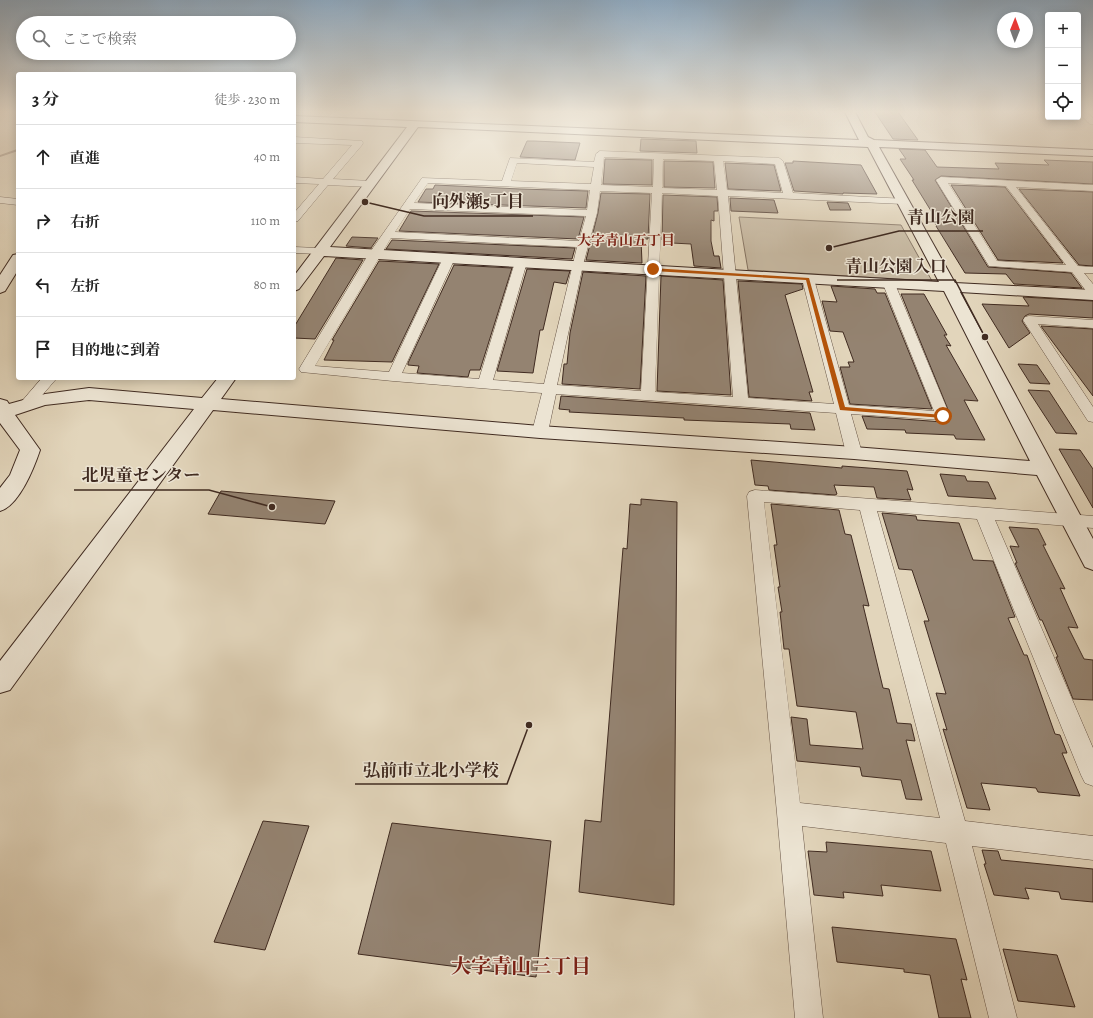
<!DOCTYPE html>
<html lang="ja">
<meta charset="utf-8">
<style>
body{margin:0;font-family:Alegreya,"Noto Serif JP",serif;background:#f2f2f2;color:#222}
.controls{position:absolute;right:12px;top:12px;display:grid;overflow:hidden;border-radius:4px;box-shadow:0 2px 10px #0003}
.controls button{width:36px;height:36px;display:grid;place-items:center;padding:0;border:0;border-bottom:1px solid #e0e0e0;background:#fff;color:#222;font:20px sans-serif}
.compass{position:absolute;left:997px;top:12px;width:36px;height:36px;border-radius:50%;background:#fff;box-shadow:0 2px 10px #0003;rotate:1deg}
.stop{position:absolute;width:12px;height:12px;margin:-9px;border:3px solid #b45309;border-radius:50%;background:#fff}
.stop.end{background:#b45309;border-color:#fff;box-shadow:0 1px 4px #0008}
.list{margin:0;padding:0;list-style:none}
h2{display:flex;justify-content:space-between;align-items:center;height:52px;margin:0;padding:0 16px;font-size:17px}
h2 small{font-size:13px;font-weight:400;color:#767676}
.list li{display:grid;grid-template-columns:26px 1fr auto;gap:12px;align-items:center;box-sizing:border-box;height:64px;padding:0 16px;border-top:1px solid #e0e0e0}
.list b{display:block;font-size:15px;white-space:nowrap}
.list em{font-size:13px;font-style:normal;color:#767676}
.icon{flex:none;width:22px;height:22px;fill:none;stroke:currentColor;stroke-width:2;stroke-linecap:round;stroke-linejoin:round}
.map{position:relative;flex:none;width:1093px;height:1018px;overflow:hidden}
.search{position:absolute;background:#fff;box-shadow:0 2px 10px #0003;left:16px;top:16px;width:280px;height:44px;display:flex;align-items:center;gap:10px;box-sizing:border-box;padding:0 14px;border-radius:22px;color:#767676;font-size:15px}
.panel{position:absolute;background:#fff;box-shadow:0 2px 10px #0003;left:16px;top:72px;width:280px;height:308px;border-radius:4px}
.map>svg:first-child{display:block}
.green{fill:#c6b8a1;stroke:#837261}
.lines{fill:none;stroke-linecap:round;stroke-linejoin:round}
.stream{fill:#806e5e;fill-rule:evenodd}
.building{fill:#948371;stroke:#402b21}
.street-casing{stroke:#685648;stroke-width:1}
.secondary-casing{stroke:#402b21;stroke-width:2}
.street{fill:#ece4d3;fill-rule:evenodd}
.secondary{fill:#ece4d3;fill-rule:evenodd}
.route{fill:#b45309}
.labels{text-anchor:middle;stroke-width:3;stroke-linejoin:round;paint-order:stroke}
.far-neighbourhood-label{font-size:14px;font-weight:bold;fill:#7a1f14;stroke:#ece4d3}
.near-neighbourhood-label{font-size:20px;font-weight:bold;fill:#7a1f14;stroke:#ece4d3}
.leader{fill:none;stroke:#402b21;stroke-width:1.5}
.callout-dot{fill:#402b21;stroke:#ece4d3;stroke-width:1.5}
.callout-label{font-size:17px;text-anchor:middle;font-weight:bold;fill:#402b21;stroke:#ece4d3;stroke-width:3;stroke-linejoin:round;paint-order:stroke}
</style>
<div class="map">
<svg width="1093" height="1018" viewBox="0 0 1093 1018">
<rect width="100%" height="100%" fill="#e2d5bb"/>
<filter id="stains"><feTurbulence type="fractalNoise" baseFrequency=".005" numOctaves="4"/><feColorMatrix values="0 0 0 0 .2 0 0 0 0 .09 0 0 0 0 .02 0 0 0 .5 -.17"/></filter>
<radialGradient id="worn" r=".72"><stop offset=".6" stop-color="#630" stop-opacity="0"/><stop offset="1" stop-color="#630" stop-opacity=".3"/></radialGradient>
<!-- green -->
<path class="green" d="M739,217l162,8 31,56 -184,-11z"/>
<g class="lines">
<!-- stream -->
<path class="stream" d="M17,149h1v2l-18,6v-2z"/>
</g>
<!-- building -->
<g class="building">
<path d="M875,112h23l20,28 -25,-1z"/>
<path d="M641,139l55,2 1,12 -57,-2z"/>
<path d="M527,141h7l46,2 -5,17 -55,-3z"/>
<path d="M899,149l26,1 12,17 62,2 -4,-6 54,2 -5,-5 49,2v22l-152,-8 -6,4 53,87 83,6 11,15 -68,-4 -8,-10 -41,-1 -29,-47h1l-5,-7h4l-24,-39h2l-14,-21h6z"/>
<path d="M605,159l47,1v25l-49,-1z"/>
<path d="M664,161l49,1 2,26 -51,-1z"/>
<path d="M793,161l68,4 16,29 -34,-1v1l-49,-3 -9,-28h8z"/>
<path d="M725,163l49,2 7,26 -53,-2z"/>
<path d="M435,185l85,4 68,2 -2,17 -168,-6 8,-13h7z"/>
<path d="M951,185l54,2 58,76 -65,-3z"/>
<path d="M1019,189l74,3v74l-14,-1z"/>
<path d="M601,193l49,1 -2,45h-7l1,24 -56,-3 12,-47z"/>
<path d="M663,195l54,2 1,14h-4v10l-3,-1v21l3,15h5l2,12 -27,-2 -3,-22 -19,-1 1,-3h-11z"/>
<path d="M730,198l44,2 4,13 -47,-2z"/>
<path d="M827,202l21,1 3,7h-21z"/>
<path d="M411,211l173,6 -6,22 -179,-8z"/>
<path d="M352,237l26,1 -7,10 -25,-2z"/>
<path d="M392,240l183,8 -3,11 -186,-10z"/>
<path d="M336,258l27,2 -48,79 -21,-1v-11z"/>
<path d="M379,261l60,3 -47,98 -68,-2 10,-20h-2z"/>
<path d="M454,265l58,3 -32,102h-10l-2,7 -51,-4 2,-7 -11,-1v-2z"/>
<path d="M527,269l43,2 -4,13 -12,-2 -11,48h-3l-7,43 -36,-2z"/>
<path d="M583,272l63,4 -6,113 -78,-5 2,-20h3l3,-31z"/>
<path d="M661,276l62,4 8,115 -74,-4z"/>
<path d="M738,281l64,3 1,5 -18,6 28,97h-4l3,9 -63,-4z"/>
<path d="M831,286l44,3 2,4h8l47,116 -82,-5 -10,-37h10l-2,-5h6l-11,-30 -13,-1 -8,-30 15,1z"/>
<path d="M901,294h23l23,41h-3l7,11 -5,-1 32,56 -14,-1 21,40 -29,-1 -2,-4 -48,-2 -1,-3 -38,-1 -5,-13 81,6 5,-2 3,-3z"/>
<path d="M1023,297l70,4v17l-64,-4 -4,2 -3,5 8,12 -21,15 -27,-44 47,2z"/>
<path d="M1041,326l52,3v67l-50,-67z"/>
<path d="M1018,364l19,1 13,19 -20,-1z"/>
<path d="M1028,390l21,1 28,43 -21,-1z"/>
<path d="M561,396l249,17 5,17 -24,-1 -1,-5 -106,-4v-2l-115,-6 1,-2 -11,-1z"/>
<path d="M1059,449l21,1 13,19v39z"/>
<path d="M751,460l91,8v-2l65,5 6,19 -6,-1 4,11 -34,-2 -3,-11 -40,-2 3,9 -2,1 -66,-5 -1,-4 -13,-1z"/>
<path d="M940,474l25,2 2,5 21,1 8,17 -48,-3z"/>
<path d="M221,491l114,10 -10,23 -117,-10z"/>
<path d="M641,499l36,3 -3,403 -95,-13 6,-72 16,2 22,-274 4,1 3,-45 11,1z"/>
<path d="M771,504l68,6 6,24 6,1 18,71 -6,-1 20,83 6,1 8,34 14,1 4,17 -9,-1 16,60 -16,-1 -5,-19 -39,-4 -2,-9 -63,-6 -6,-44 16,2 3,26 53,4 -7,-37 -59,-6 -8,-57h-5l-4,-37h2l-4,-25h2l-6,-42h3z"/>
<path d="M882,513l34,3 1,4 42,3 14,37 20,1 22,56 -7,1 16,37h3l28,79 5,1 7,18h-5l18,43 -42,-4 -2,-4 -55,-5 9,27 -23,-2 -24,-79 4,1 -11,-37 10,1 -22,-73h5l-17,-51 -13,-1z"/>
<path d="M1009,527l29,2 8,16h-3l22,44 -5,-1 18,40 -10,-1 16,32 9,1v40l-20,-1 -17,-42h2l-16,-37h-2l-25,-57h2l-7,-17 9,1z"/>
<path d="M263,821l46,5 -44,124 -51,-8z"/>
<path d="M392,823l159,18 -15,136 -178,-23z"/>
<path d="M826,842l105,9 10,40 -60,-6 2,11 -40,-4 1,6 -30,-3 -6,-44 19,1z"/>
<path d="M982,850l16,1 3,9 92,9v33l-32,-3 -2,-7 -34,-4 4,11 -35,-4 -10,-31h2z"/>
<path d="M832,927l124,12 11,41 -6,-1 10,39h-32l-9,-43 -26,-3v-3l-67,-7z"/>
<path d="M1003,949l54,6 18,52 -57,-6z"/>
</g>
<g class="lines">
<!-- street casing -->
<g class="street-casing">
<g id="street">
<path d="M1078,112h8l7,6v6h-3z"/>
<path d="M294,137l68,4 1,2 -1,2 -29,34 37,2 5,3 -5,3 -42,-2 -30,36 -4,1v-9l25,-29 -25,-1v-6l29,2 29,-34 -58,-2z"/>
<path d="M600,151l179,7 4,3 10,32 113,6 2,2 -5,3 -175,-8 20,202 86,6 -32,-125 2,-2h8l2,2 35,126 85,6 -51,-127 2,-3h8l2,3 55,132 -2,3 -5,1 -92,-6 11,39 -2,3 -6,2 -6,-2 -2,-3 -10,-40 -280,-19 -8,38 -3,3 -5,2 -5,-2 -3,-3 10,-39 -149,-12 -92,-9 -2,-3 69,-114 54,-77 80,3 8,-23 84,4 2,-8zM604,157l50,2 -1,28 -52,-2zM663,159l51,2 3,29 -55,-2zM723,161l52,3 8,29 -56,-3zM517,163l77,4 -3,17 -80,-3zM428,183l162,7 -3,20 -173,-7zM600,191l52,2 -11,198 -84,-6 26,-120 14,-52zM662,193l56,3 15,201 -78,-5zM410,209l176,7 -7,25 -184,-9zM391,238l186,9 -33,137 -51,-4 34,-118 -2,-2h-8l-2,2 -36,117 -77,-6 53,-115 -6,-3 -6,3 -54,114 -74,-6z"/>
<path d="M941,177l152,8v6l-77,-4 62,79 15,1v6h-9l9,11v12l-4,-1 -17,-23 -83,-6 -53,-86zM948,183l58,3 60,79 -69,-4z"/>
<path d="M0,197l18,2v6l-18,-2z"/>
<path d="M294,247l25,1 6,3 -6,3 -25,-1z"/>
<path d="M1029,316l64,4v8l-55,-4 55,83v15l-5,-1 -2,-3 -63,-98 2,-3z"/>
<path d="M42,378h15l-25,29 -5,1 -5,-1 -2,-3 2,-3z"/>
<path d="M755,490l338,26v12l-98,-8 98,228v38l-8,-3 -4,-8 -104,-256 -100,-8 88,310 128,15v24l-121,-14 45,172h-28l-43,-175 -144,-17 21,192h-28l-18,-205 -30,-317 2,-4zM764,502l96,8 80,308 -140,-15z"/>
</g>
</g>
<!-- secondary casing -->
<g class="secondary-casing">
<g id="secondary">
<path d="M845,112h10l13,25 6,3 219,10v6l-214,-9 76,136 138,7v10l-133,-8 133,247v31l-8,-3 -48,-92 -183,-16 -314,-21 -327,-28 -203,280 -10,3v-32l194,-252 -105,-9 -44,5 -30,10 25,35c-6,18 -21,56 -40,61v-23l10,-13 10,-25 -20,-27v-24l7,2 2,3 36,-10 44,-6 113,10 16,-20h18l-15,21 319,27 314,21 176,14 -86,-170 -620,-35 -25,33 -5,2v-15l113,-149 -113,-5v-6l565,24zM418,127l450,20 71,135 -609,-35z"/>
<path d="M18,254v16l-13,21 -5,2v-18l13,-20z"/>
</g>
</g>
<!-- street -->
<use href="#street" class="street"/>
<!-- secondary -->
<use href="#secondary" class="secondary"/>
</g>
<!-- sky -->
<linearGradient id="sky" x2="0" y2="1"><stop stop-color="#8faac1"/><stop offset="0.44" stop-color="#f2ece0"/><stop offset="1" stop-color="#f2ece0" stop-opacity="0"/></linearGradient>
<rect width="1093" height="254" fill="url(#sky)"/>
<!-- route -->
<path class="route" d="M652,268l157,10 36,129 98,8 2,1 -2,2 -103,-8 -34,-130 -153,-9z"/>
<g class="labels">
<!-- far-neighbourhood labels -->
<g class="far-neighbourhood-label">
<text x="626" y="245">大字青山五丁目</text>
</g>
<!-- near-neighbourhood labels -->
<g class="near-neighbourhood-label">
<text x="521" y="973">大字青山三丁目</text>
</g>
</g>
<!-- callouts -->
<path class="leader" d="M365 202L424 216H533M829 248L899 231H983M985 337L955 280H837M272 507L209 490H74M529 725L507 784H355"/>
<g class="callout-dot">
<circle cx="365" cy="202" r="4"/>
<circle cx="829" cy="248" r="4"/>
<circle cx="985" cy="337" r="4"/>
<circle cx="272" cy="507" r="4"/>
<circle cx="529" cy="725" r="4"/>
</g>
<g class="callout-label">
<text x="478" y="207">向外瀬5丁目</text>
<text x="941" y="223">青山公園</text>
<text x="896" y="272">青山公園入口</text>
<text x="141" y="481">北児童センター</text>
<text x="431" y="776">弘前市立北小学校</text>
</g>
<rect width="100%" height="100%" filter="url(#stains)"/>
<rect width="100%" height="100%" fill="url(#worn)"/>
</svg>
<div class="controls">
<button>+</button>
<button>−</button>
<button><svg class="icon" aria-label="locate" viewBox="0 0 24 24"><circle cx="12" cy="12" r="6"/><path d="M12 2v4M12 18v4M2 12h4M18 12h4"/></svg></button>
</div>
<svg class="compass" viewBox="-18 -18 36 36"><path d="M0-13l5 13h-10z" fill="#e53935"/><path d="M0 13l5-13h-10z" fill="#767676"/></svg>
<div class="stop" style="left:943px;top:416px"></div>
<div class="stop end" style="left:653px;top:269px"></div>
<div class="search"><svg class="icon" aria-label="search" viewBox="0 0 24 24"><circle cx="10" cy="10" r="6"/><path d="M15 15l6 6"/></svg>ここで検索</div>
<section class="panel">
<h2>3 分<small>徒歩 · 230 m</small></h2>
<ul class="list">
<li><svg class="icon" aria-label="ahead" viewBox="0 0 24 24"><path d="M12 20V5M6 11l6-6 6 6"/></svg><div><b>直進</b></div><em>40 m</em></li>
<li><svg class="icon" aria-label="right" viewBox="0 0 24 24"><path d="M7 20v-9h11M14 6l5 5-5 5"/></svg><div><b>右折</b></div><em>110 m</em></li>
<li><svg class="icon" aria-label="left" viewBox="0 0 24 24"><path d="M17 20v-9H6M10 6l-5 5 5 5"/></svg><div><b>左折</b></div><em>80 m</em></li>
<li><svg class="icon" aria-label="arrive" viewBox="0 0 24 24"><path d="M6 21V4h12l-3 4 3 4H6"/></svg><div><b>目的地に到着</b></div></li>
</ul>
</section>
</div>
